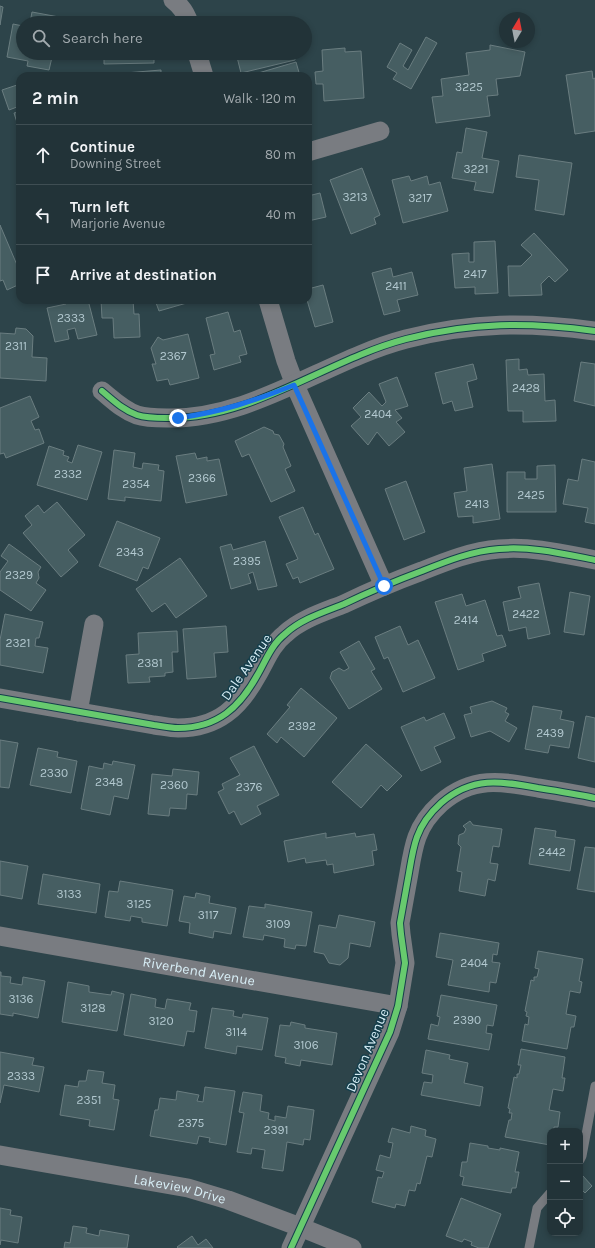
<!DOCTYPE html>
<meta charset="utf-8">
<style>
body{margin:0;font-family:Karla,sans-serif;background:#2a3b40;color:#f1f3f6}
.controls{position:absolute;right:12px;bottom:12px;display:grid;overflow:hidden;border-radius:8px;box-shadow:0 2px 6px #0003}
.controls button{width:36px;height:36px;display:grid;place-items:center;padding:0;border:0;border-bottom:1px solid #3f4e53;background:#223338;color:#f1f3f6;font:20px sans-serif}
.compass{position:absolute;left:499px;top:12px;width:36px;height:36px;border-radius:50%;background:#223338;box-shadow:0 2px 6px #0003;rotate:10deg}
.stop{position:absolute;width:12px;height:12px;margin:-9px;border:3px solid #1a73e8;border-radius:50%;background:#fff}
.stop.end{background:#1a73e8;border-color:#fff;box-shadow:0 1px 4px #0008}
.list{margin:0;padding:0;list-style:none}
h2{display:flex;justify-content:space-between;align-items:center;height:52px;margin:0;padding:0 16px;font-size:17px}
h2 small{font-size:13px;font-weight:400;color:#a2aaae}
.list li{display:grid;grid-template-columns:26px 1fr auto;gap:12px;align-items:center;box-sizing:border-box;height:60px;padding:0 16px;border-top:1px solid #3f4e53}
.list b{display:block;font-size:15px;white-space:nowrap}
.list p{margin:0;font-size:13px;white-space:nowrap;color:#a2aaae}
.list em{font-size:13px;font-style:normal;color:#a2aaae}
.icon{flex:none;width:22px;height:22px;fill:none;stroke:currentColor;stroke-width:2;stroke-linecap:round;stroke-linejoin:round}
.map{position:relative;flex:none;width:595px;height:1248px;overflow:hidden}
.search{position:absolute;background:#223338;box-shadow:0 2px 6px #0003;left:16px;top:16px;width:296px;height:44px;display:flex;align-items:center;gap:10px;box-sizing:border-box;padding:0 14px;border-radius:22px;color:#a2aaae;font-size:15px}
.panel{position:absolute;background:#223338;box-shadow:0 2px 6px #0003;left:16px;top:72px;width:296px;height:232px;border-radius:12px}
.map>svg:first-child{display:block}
.building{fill:#465e62;stroke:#6a7d80}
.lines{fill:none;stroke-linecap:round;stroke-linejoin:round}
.lane{stroke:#797c81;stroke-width:9}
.street{stroke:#797c81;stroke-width:19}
.cycleway-casing{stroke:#153f4c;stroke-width:8}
.cycleway{stroke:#67ca6e;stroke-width:6}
.route{stroke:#1a73e8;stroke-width:5}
.labels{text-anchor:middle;stroke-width:3;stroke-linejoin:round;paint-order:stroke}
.number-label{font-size:12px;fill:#b3c9d0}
.street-label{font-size:14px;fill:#d7edf5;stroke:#153f4c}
</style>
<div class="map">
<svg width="595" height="1248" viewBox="0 0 595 1248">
<rect width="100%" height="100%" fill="#2d444a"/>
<!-- building -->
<g class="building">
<path d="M0,6l3,1 -3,18z"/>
<path d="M32,12l27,5 -1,6h-28z"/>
<path d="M13,24l10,2v27h30l-4,17 -22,-4 1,-5 -21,-4z"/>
<path d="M426,37l11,6 -26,46 -18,-10 4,-6 -10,-6 13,-24 12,7 -9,16 5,4z"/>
<path d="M490,45l35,7 -5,24 -24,3 2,16 -11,1 3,20 -54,7 -4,-26 11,-1 -2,-17 28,-4 -3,-22 24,-3z"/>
<path d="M345,48v4l16,-1 3,47 -40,3 -1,-17h-7l-1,-12 8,-1 -1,-21z"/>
<path d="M92,53h62v10l-50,1v-6l-12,1z"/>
<path d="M236,53h58l1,7 -54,13z"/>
<path d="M296,62l4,14h-52z"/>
<path d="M161,70v6h-48v-2z"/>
<path d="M592,71l1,8 2,-1v53l-20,3 -9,-59z"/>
<path d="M20,84v48l-6,-19 4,-1 -1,-5 -8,3 -7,-20z"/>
<path d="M466,128l21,4 -5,26 17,3 -6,32 -19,-3 2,-8 -24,-4 5,-26 5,1z"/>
<path d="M519,155l53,8 -8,52 -29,-5 4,-30 -23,-3z"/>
<path d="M362,168l18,47 -6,3 2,6 -25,10 -21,-54z"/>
<path d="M409,176l2,5 16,-5 2,9 11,-3 8,29 -45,12 -11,-43z"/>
<path d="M320,193l6,24 -18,4v-25z"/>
<path d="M0,225l20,47v12l-13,6 -4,-10 -3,1z"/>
<path d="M534,233l34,37 -13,12 -6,-6 -8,8 1,11 -33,1 -1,-30h13l11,-11 -11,-10z"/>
<path d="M495,241l3,52 -23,1v-7l-20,1 -3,-34 17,-1v9h5v-20z"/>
<path d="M391,268l2,9 19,-5 6,23 -21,5 3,11 -16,4 -12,-42z"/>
<path d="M323,285l10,37 -18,5 -8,-27 1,-11z"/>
<path d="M65,300h23l9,35 -19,4 -3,-11 -8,2 2,9 -14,3 -8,-34 19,-4z"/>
<path d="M101,300h32l1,14h5l1,23 -26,1 -1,-20h-11z"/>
<path d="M155,300h42l-38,11z"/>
<path d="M228,312l6,20 6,-2 7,24 -8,2 2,6 -27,8 -4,-15 5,-1 -9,-36z"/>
<path d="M16,328l10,1 7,7 -1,21 15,1 -1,23 -46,-3v-45l15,1z"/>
<path d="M188,334l11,44 -29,7 -2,-6 -11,2 -5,-17h4l-5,-16 7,-11 5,3z"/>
<path d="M519,359v11l8,-1 1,6 16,-1 1,27 10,-1 1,21 -33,1v-11h-15l-2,-51z"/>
<path d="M581,362l14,2v42l-21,-5z"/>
<path d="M473,364l4,15 -10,3 6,25 -18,4 -3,-10 -9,3 -8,-31z"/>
<path d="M397,377l11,29 -13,4 7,8 -6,4 9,10 -16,14 -12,-14 -9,13 -17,-19 10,-9 -8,-9 16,-16 13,14 4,-4 -7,-18z"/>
<path d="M30,396l9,21 -8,4 4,9 4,-1 5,14 -38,15 -2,-5 -4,1v-46z"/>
<path d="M264,427l9,4 1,3 5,1 5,9 -1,3 8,19 -6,3 10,22 -24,11 -22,-48 -7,3 -7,-16z"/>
<path d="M78,445l24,7 -15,48 -50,-15 12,-39 15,5 -1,4 6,2 -2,4 5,2z"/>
<path d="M114,450l21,3 -2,14 9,2 1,-6 16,2 -1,5 6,1 -3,30 -36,-4v4l-17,-2z"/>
<path d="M195,453l2,6 10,-2v4l12,-2 8,36 -41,8 -10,-47z"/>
<path d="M582,459l13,3v62l-10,-2 3,-14 -25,-4 5,-25 10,2z"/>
<path d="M492,464l8,55 -27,4v-7l-15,1 -4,-24 13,-2 -3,-23z"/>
<path d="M555,465l1,47h-49v-40h18v7h12v-13z"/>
<path d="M406,481l19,51 -21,8 -19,-51z"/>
<path d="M57,502l28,33 -17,15 10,12 -17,15 -38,-44 9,-8 -7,-9 13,-11 6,8z"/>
<path d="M303,507l12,28 3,-2 16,36 -34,14 -2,-6 -5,2 -7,-15 12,-5 -19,-42z"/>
<path d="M117,521l43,17 -12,31 -5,-2 -6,14 -38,-15z"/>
<path d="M265,541l12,45 -19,4 -5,-18 -5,2 3,9 -20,6 -11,-42 11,-3 2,6z"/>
<path d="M9,544l32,23 -3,5 1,6 -3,5 10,7 -15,21 -31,-21v-18l8,-11 -7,-5z"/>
<path d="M180,558l27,38 -31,22 -11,-15 -13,9 -16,-23z"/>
<path d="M539,583l11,51 -22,5 -2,-12 -17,4 -6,-29 18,-4 -3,-11z"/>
<path d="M570,592l20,4 -6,39 -20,-3z"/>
<path d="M462,594l4,12 19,-6 12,36 5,-1 4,11 -24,8 2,7 -26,9 -23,-68z"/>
<path d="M5,614l38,8 -4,16h-3l-1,8 13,2 -5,25 -43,-8v-25z"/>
<path d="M226,626l2,26 -14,1 2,24 -29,2 -4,-50z"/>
<path d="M400,626l8,19 10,-5 17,38 -32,14 -15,-35 -4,2 -9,-22z"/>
<path d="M177,631l1,21h-6l1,20 -8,1v3l-16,1 1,5 -22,1 -2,-28 13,-1 -1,-21z"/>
<path d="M359,641l16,28 -4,2 11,18 -33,20 -19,-31 2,-6 7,-4 5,3 5,-3 -9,-16z"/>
<path d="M301,688l36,30 -33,39 -23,-20 -4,6 -10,-9 23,-27 -3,-2z"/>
<path d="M492,701l15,7 -2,4 4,2 -4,7 12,7 -8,14 -19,-11 -19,6 -7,-22 8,-2 -2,-6z"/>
<path d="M533,706l29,5 -2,8 14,3 -5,26 -19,-3 -2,8 -23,-4z"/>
<path d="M444,713l11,25 -21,9 7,15 -20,9 -20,-44 23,-10 2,4z"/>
<path d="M586,716l9,2v44l-17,-4z"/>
<path d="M0,740l18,3 -9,45 -9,-1z"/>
<path d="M366,744l36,32 -15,15 -6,-6 -20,23 -29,-26z"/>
<path d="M254,746l25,49 -22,11 4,8 -20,11 -7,-14 -5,3 -11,-22 6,-3 -2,-5 18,-9 -10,-17z"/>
<path d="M38,748l20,4 -1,5 20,4 -6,32 -41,-8z"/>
<path d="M113,761l22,4 -7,34 -14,-3 -4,19 -29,-6 8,-43 14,3 1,-6 8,2z"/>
<path d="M173,769l26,3 -2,23 -10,-1 -1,15 -16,-1 -1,8 -21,-2 4,-40 20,2z"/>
<path d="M470,821l3,4 29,4 -3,18 -6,-1 -3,17 8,1 -3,17 -7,-2 -3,17 -26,-5 3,-19 -5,-1 4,-24 -3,-3 1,-9 5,-2 2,-4 -3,-3z"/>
<path d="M535,828l21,3 -1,6 20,3 -5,31 -41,-7z"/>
<path d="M326,833v5l29,-5 1,4 18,-3 3,16 -5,1 2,14 -40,8 -1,-9 -6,1 -1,-5 -20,3 -1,-5 -17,4 -4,-21z"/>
<path d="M585,847l10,1v44l-18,-3z"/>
<path d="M0,861l28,5 -6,33 -22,-4z"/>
<path d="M43,874l57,10 -4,29 -58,-9z"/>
<path d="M120,881l53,9 -6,36 -25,-4v-4l-11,-2 -1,5 -25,-4 4,-26 9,1z"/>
<path d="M196,893l14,3 -1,7 27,5 -5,26 -17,-3 -1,7 -24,-5 1,-10 -11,-2 5,-25 11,2z"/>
<path d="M265,904l47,8 -6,34 -10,-1 -1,4 -11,-2 1,-8 -21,-4 -1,5 -20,-3 6,-31 16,2z"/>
<path d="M339,915l36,7 -5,25 -20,-4 -2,15 -8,7 -11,-2 -5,-9 -10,-2 5,-27 17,3z"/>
<path d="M440,933l59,10 -2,12 -4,-1 -1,8 8,1 -4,20 -6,-1 -1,10 -41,-7 5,-25 -17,-3z"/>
<path d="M538,951l45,8 -4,22 3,1 -2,11 -10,-2 -4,23 10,2 -2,11h-3l-4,22 -45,-8 3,-17 3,1 1,-8 -3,-1 1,-4 -2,-1 6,-31 3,1v-4h3l2,-8 -4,-1z"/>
<path d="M0,972h1v4l10,1 -1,6 12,2 1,-8 22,4 -7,37 -25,-5v3l-13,-2z"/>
<path d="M68,982l21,4v6l22,3 1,-4 12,3 -7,37 -55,-9z"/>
<path d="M131,994l25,5 -1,8 10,2 2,-10 24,4 -2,7 8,1 -3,21 -7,-1 -3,15 -60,-11z"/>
<path d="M441,995l56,10 -4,21 -6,-1 -1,8 6,1 -3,16 -61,-11 3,-15 7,2 2,-9 -3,-1z"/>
<path d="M212,1008l22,3 -1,5 9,2 1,-4 25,4 -6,32 -25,-4 -1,8 -31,-6z"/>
<path d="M291,1022l14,3v3l32,5 -5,32 -31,-5 -1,6 -15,-3 1,-5 -11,-2 5,-31 10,1z"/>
<path d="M521,1049l44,8 -3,21h3l-2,13 -10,-2 -4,21 11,2 -2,15h-4v4h-4v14l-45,-8 4,-17h2l1,-7h-3l1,-4 -2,-1 6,-31 3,1v-4h2l2,-9h-3z"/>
<path d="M426,1050l24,5 -1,4 19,4 -4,20 19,4 -3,19 -59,-11 3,-13 8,1 1,-8 -11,-2z"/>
<path d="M0,1052l34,6 -2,7 12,2 -5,25 -35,-7 -4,18z"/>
<path d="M88,1070l16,2 -2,11 13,2 -2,14 6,1 -5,30 -25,-4 1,-6 -30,-5 5,-30 13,2 1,-6h7z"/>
<path d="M205,1087l30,4 -9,54 -17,-3 1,-4 -11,-2 -2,8 -47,-8 5,-26h3l2,-12 16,2 1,-9 22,4 -2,6 6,1z"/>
<path d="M243,1092l19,3 -2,16 9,2 -1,6 7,2v-5l11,2 2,-12 26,4 -4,30 -6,-1 -1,6 -16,-3 -4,29 -21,-3 3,-18 -13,-2 -1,6 -14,-2 7,-39 -5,-1z"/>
<path d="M411,1126l15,4 -1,6 11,3 -4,18 -5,-1 -7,28 -3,-1 -2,8 -6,-1 -4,16 -9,-2 -1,4 -23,-6 6,-25 4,1 2,-6 -8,-2 4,-15 10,3 3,-15 -5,-1 4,-14 18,5z"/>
<path d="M470,1143l18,3v2l12,2v-2l19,4 -4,20h4l-3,16h-4l-1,5 -49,-8 2,-8 -4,-1 2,-14h5z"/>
<path d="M583,1176l9,10 -7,7 -5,-5v-9z"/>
<path d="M461,1198l40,16 -13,34h-9l-8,-3 1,-3 -8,-3 -2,3 -16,-6z"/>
<path d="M0,1208l11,2 -1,5 12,2 -4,26 -17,-3 -1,5z"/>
<path d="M73,1226l14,2 -1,5 13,3 1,-6 29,5 -2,13h-63l1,-6 5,1z"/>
<path d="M192,1236l6,9 8,-6 7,9h-35l-1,-1z"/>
</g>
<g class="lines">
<!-- lane -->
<g class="lane">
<path d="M580,1160l2,-4 13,-70"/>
<path d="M529,1248l8,-40 13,-15"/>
</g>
<!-- street -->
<g class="street">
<path d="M173,0c8,6 13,13 16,23"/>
<path d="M197,53l7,23"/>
<path d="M308,152l72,-21"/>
<path d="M268,300l18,61 9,24 89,201"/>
<path d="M102,391c11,9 21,19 35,24 9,3 20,3 30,3 85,2 159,-58 239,-79 66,-17 122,-17 189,-8"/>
<path d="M0,698l154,27c8,1 16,3 24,3 40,0 62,-21 80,-54 8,-14 14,-30 27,-40 16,-15 39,-22 59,-30 25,-12 51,-23 78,-33 25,-10 50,-20 77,-22 33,-3 65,5 96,11"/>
<path d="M78,712l16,-88"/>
<path id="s1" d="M0,936l398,70"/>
<path id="s2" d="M0,1155l188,33 40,12 72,27 52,21"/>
<path d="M291,1248l99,-216 8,-26 7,-43 -4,-29 -1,-11c3,-17 6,-33 9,-50 2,-12 4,-25 8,-36 5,-14 14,-25 24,-34 31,-27 60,-22 97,-15 19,3 38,6 57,10"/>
</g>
<!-- cycleway casing -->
<g class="cycleway-casing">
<g id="cycleway">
<path d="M102,391c11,9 21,19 35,24 9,3 20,3 30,3 85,2 159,-58 239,-79 66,-17 122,-17 189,-8"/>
<path d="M0,698l154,27c8,1 16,3 24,3 40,0 62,-21 80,-54 8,-14 14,-30 27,-40 16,-15 39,-22 59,-30 25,-12 51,-23 78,-33 25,-10 50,-20 77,-22 33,-3 65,5 96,11"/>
<path d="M291,1248l99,-216 8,-26 7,-43 -4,-29 -1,-11c3,-17 6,-33 9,-50 2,-12 4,-25 8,-36 5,-14 14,-25 24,-34 31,-27 60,-22 97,-15 19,3 38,6 57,10"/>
</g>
</g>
<!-- cycleway -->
<use href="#cycleway" class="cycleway"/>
</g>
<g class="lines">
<!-- route -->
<path class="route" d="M178,418c43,-6 76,-17 116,-33l90,201"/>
</g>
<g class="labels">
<!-- number labels -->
<g class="number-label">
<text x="469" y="91">3225</text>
<text x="476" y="173">3221</text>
<text x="355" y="201">3213</text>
<text x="420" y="202">3217</text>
<text x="475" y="278">2417</text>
<text x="396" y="290">2411</text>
<text x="71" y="322">2333</text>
<text x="16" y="350">2311</text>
<text x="173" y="360">2367</text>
<text x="526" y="392">2428</text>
<text x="378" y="418">2404</text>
<text x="68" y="478">2332</text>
<text x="202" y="482">2366</text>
<text x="136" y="488">2354</text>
<text x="531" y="499">2425</text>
<text x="477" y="508">2413</text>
<text x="130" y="556">2343</text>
<text x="247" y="565">2395</text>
<text x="19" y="579">2329</text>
<text x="526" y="618">2422</text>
<text x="466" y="624">2414</text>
<text x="18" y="647">2321</text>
<text x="150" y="667">2381</text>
<text x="302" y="730">2392</text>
<text x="550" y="737">2439</text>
<text x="54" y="777">2330</text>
<text x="109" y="786">2348</text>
<text x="174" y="789">2360</text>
<text x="249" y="791">2376</text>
<text x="552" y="856">2442</text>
<text x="69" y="898">3133</text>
<text x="139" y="908">3125</text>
<text x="208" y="919">3117</text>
<text x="278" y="928">3109</text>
<text x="474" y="967">2404</text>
<text x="21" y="1003">3136</text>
<text x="93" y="1012">3128</text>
<text x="467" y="1024">2390</text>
<text x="161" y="1025">3120</text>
<text x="236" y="1036">3114</text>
<text x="306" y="1049">3106</text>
<text x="21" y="1080">2333</text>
<text x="89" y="1104">2351</text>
<text x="191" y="1127">2375</text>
<text x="276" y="1134">2391</text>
</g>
<!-- street labels -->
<g class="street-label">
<text transform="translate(246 667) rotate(-55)" y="5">Dale Avenue</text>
<text dy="5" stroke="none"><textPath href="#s1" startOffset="202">Riverbend Avenue</textPath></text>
<text transform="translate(367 1050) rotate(-67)" y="5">Devon Avenue</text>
<text dy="5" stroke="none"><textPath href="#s2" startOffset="183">Lakeview Drive</textPath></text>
</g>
</g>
</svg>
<div class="controls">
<button>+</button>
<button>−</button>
<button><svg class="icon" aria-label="locate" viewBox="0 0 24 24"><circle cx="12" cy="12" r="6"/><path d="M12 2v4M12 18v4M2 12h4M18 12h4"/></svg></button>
</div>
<svg class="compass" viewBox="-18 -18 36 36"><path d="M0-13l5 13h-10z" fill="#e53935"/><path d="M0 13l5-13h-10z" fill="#a2aaae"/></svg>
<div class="stop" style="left:384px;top:586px"></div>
<div class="stop end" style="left:178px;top:418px"></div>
<div class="search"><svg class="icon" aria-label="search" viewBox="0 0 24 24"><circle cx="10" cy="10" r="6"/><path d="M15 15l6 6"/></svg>Search here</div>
<section class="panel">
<h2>2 min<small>Walk · 120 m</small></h2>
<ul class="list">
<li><svg class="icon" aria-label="ahead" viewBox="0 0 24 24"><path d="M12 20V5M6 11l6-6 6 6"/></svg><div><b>Continue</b><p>Downing Street</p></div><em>80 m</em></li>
<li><svg class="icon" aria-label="left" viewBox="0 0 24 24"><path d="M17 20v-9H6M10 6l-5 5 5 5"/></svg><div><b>Turn left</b><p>Marjorie Avenue</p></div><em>40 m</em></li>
<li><svg class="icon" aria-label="arrive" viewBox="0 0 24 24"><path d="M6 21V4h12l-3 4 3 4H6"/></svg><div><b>Arrive at destination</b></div></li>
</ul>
</section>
</div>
